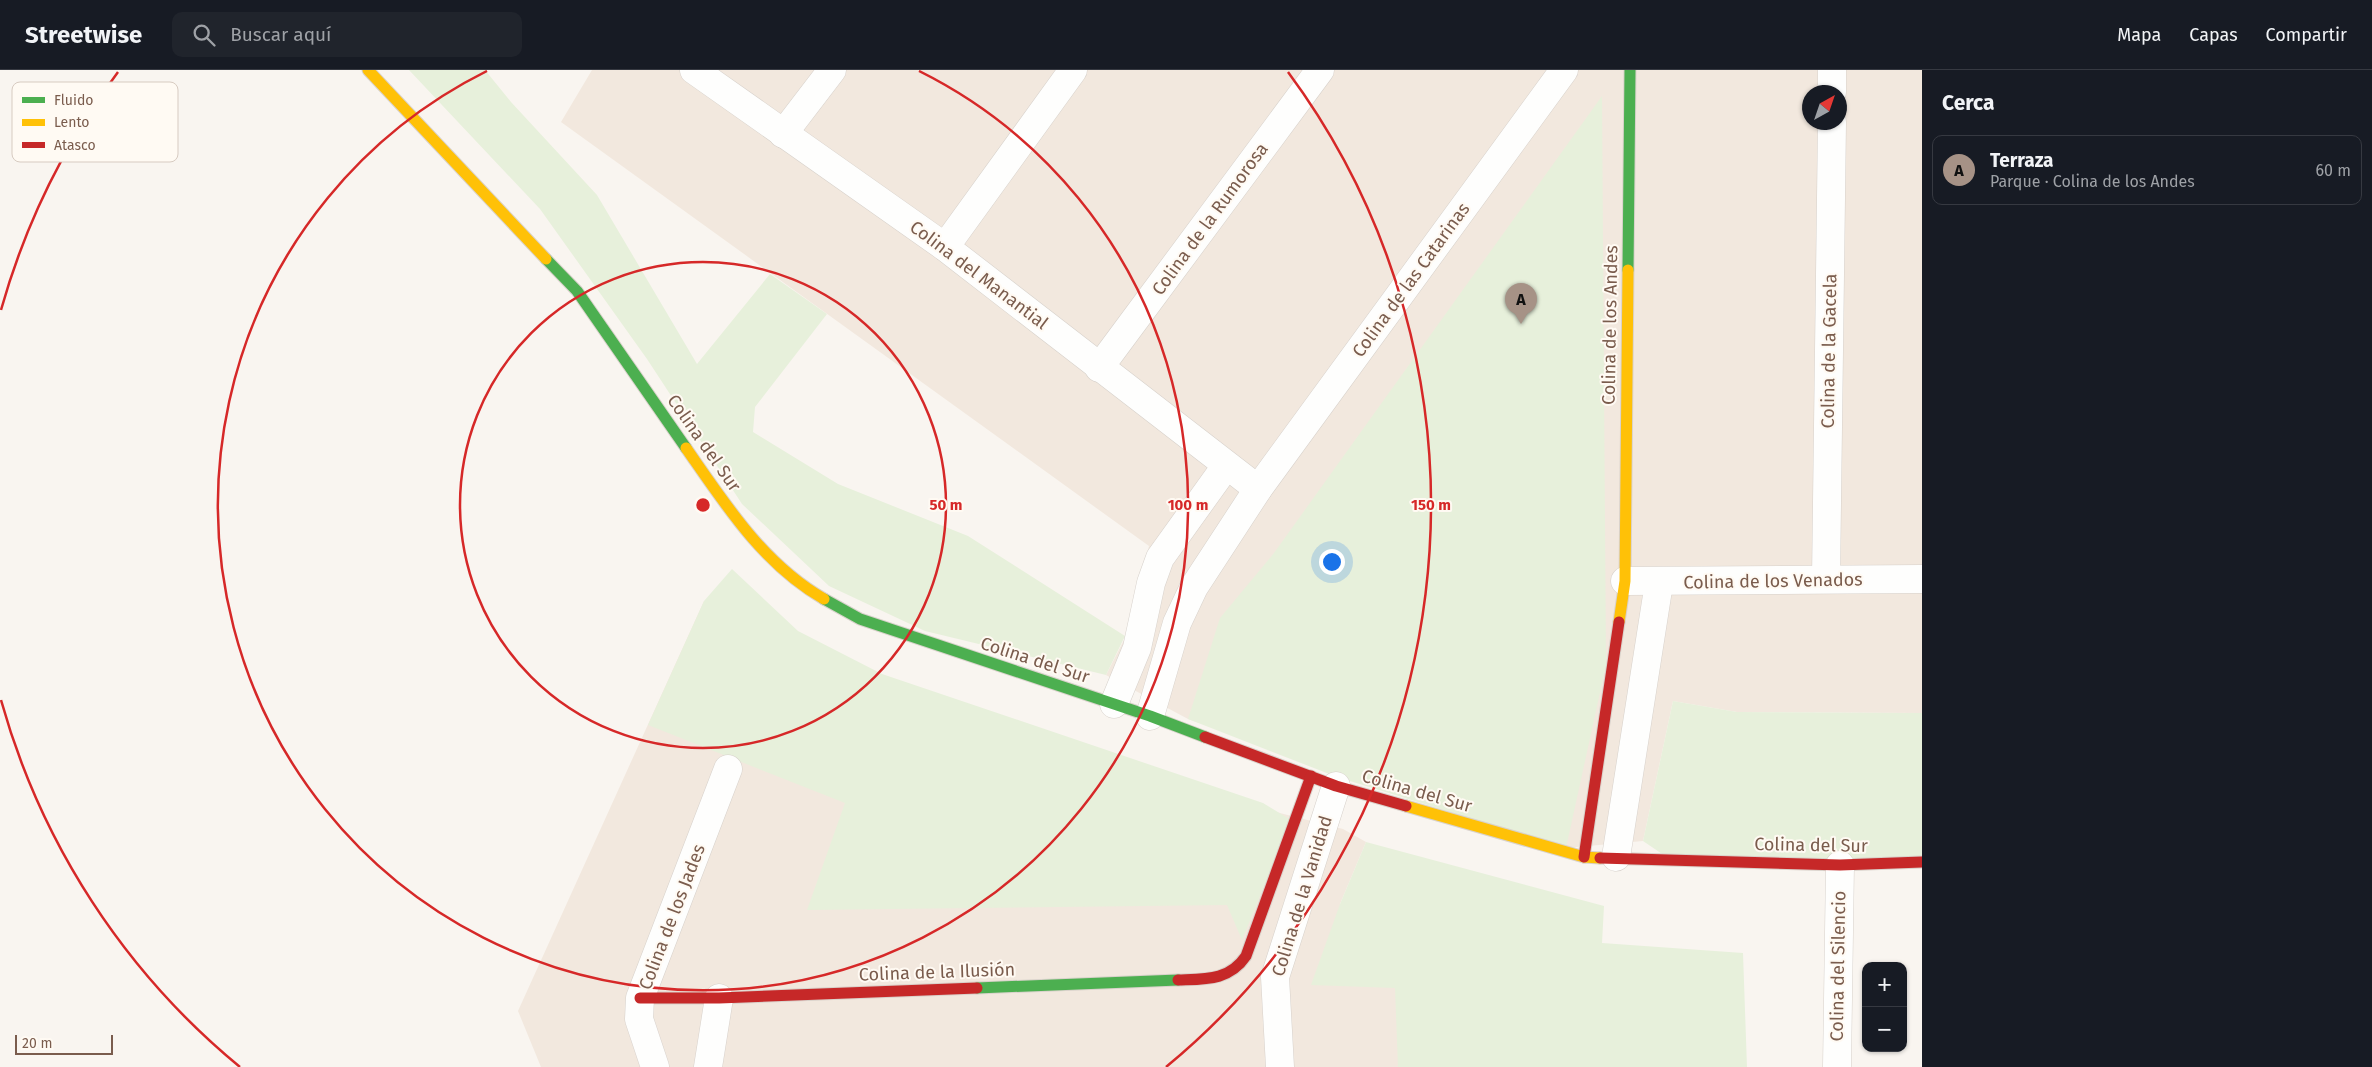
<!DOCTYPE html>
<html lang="es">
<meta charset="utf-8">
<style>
body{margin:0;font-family:"Fira Sans",sans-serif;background:#20242c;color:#f1f3f6}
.controls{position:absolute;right:15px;bottom:15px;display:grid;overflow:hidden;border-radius:10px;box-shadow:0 1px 4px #0004}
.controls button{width:45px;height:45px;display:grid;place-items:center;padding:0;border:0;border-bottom:1px solid #363941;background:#171b24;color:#f1f3f6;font:25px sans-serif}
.compass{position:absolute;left:1802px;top:15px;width:45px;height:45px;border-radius:50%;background:#171b24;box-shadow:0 1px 4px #0004;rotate:40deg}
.scale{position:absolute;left:15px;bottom:12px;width:98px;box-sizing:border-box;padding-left:5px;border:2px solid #7a5c4d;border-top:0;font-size:14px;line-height:18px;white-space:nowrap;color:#7a5c4d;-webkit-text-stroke:4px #fffaf3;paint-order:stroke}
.you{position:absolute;left:1331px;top:491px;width:18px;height:18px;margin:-12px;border:4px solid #fff;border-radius:50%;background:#1a73e8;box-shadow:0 0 0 8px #1a73e833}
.badge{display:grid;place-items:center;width:32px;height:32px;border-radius:50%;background:#a69286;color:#111;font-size:16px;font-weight:700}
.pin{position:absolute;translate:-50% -41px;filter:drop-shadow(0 1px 2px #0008)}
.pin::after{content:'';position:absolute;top:26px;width:18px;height:15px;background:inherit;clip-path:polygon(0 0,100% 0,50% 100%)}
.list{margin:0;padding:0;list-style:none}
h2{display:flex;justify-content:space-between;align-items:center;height:65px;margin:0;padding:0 20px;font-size:21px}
h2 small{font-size:16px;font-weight:400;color:#9ea1a6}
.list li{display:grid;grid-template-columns:32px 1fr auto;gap:15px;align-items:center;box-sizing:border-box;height:70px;margin:0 10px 10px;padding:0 10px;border:1px solid #363941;border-radius:10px}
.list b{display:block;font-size:19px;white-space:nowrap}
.list p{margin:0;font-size:16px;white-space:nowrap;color:#9ea1a6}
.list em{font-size:16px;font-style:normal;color:#9ea1a6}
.icon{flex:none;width:28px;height:28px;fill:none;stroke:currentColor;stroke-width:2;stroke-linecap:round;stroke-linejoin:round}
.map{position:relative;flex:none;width:1922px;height:997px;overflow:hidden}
header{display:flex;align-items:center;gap:30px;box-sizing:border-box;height:70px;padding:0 25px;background:#171b24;border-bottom:1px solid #363941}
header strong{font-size:24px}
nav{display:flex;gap:28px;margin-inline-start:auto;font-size:18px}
.search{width:350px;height:45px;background:#20242c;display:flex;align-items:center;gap:12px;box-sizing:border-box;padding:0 18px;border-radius:10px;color:#9ea1a6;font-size:19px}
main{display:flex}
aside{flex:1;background:#171b24}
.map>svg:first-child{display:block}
.residential{fill:#f2e8de;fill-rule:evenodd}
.green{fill:#e7f0db}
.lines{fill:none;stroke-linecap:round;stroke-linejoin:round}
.street-casing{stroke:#d7d1cb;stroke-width:29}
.fast-casing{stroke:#d9d2cb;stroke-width:13}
.slow-casing{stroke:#d9d2cb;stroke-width:13}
.jam-casing{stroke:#d9d2cb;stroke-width:13}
.street{stroke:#fefefd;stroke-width:28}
.fast{stroke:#4caf50;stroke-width:11}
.slow{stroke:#ffc107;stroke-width:11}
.jam{stroke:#c62828;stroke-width:11}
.ring{fill:none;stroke:#d62828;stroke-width:2.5}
.labels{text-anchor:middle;stroke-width:4;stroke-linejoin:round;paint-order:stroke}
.street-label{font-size:18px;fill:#7a5c4d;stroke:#fffaf3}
.key{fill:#fffaf3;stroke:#d7cbc1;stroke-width:1}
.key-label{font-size:14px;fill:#7a5c4d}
.centre{fill:#d62828;stroke:#fffaf3;stroke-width:2.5}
.ring-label{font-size:15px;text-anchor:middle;font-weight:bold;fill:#d62828;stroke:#fffaf3;stroke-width:4;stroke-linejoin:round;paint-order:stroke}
</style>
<header>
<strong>Streetwise</strong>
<div class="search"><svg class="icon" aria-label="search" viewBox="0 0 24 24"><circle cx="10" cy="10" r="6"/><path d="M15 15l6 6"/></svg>Buscar aquí</div>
<nav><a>Mapa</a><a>Capas</a><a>Compartir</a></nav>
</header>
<main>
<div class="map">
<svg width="1922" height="997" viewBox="0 0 1922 997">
<rect width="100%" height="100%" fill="#f9f5f0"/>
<!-- residential -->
<g class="residential">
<path d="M592,0h1330v643l-185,-1 -64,-11 -30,140 -77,7 -378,-129 -82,-44 20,-39 23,-90 -588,-424zM1810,22h30v30h-30z"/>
<path d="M704,531l32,74 607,154 23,13 -26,62 270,163h-1069l-23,-56z"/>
</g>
<!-- green -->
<g class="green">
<path d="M409,0h76l26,32 86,93 100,169 73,-90 57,40 -72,93 -2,25 85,52 130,52 157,100 -19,39 -181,-44 -96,-45 -87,-82 -95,-145 -107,-150z"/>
<path d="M1602,26l4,569 -40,183 -229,-71 -149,-58 32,-101 54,-65z"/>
<path d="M732,499l66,62 84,43 381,129 28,17 -49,120 -15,-35 -420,5 38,-107 -197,-78 56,-124z"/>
<path d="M1673,631l64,11 185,1v144l-248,5 -31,-21z"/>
<path d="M1366,772l238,64 -2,37 141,10 4,114h-349l-3,-79 -84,-3 29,-81z"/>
</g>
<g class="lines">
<!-- street casing -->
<g class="street-casing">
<g id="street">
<path d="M694,0l251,177 313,242"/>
<path d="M1832,22v-22"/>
<path d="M783,64l49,-64"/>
<path d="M945,177l128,-177"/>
<path d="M1099,298l221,-298"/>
<path d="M1826,509l6,-457"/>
<path d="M1625,511l297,-2"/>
<path d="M1114,634l23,-56 14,-65 9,-25 66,-92"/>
<path d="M1150,646l27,-93 17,-36 64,-98 306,-419"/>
<path d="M1616,787l43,-274"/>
<path d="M655,997l-16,-48 1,-21 88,-229"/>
<path d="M708,997l11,-69"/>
<path d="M1280,997l-5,-90 61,-191"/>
<path d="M1837,997l3,-202"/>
</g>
</g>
<!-- fast casing -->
<g class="fast-casing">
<g id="fast">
<path d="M546,189l31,32 109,157"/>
<path d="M1628,200l2,-200"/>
<path d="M824,529l36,20 290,97 55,21"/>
<path d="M977,918l201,-8"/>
</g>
</g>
<!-- slow casing -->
<g class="slow-casing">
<g id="slow">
<path d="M368,0l178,189"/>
<path d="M686,378c39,56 77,116 138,151"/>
<path d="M1619,552l6,-41 3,-311"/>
<path d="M1406,736l178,51 16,1"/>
</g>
</g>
<!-- jam casing -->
<g class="jam-casing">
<g id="jam">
<path d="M1205,667l131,49 70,20"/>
<path d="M1584,787l35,-235"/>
<path d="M1600,788l240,7 82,-3"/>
<path d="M1178,910c27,-1 51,1 68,-24l65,-180"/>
<path d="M640,928h79l258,-10"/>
</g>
</g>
<!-- street -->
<use href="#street" class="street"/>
<!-- fast -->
<use href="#fast" class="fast"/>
<!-- slow -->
<use href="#slow" class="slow"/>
<!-- jam -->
<use href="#jam" class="jam"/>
</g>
<!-- distance rings -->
<g class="ring">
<circle cx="703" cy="435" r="243"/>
<path d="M919 1A485 485 0 1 1 487 1"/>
<path d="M240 997A728 728 0 0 1 1 630M1 240A728 728 0 0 1 118 2M1288 2A728 728 0 0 1 1166 997"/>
</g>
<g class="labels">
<!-- street labels -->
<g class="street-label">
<text transform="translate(1210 149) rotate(-54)" y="6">Colina de la Rumorosa</text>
<text transform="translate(979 205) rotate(37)" y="6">Colina del Manantial</text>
<text transform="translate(1411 210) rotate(-54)" y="6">Colina de las Catarinas</text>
<text transform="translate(1610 255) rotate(-89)" y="6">Colina de los Andes</text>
<text transform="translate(1829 281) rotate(-89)" y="6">Colina de la Gacela</text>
<text transform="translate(704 373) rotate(55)" y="6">Colina del Sur</text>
<text transform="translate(1773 511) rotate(-1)" y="6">Colina de los Venados</text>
<text transform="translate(1035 590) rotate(18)" y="6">Colina del Sur</text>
<text transform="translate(1417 721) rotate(16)" y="6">Colina del Sur</text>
<text transform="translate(1811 775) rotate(1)" y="6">Colina del Sur</text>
<text transform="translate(1302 826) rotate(-73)" y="6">Colina de la Vanidad</text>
<text transform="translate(672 847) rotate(-69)" y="6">Colina de los Jades</text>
<text transform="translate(1838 896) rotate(-89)" y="6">Colina del Silencio</text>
<text transform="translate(937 902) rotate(-2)" y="6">Colina de la Ilusión</text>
</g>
</g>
<!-- legend -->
<rect x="12" y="12" width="166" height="80" rx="8" class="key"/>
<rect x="22" y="27" width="23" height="6" fill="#4caf50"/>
<rect x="22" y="49" width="23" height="7" fill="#ffc107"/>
<rect x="22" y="72" width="23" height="6" fill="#c62828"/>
<g class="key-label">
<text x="54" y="35">Fluido</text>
<text x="54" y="57">Lento</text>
<text x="54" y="80">Atasco</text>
</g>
<circle cx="703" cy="435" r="8" class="centre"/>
<g class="ring-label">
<text x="946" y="440">50 m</text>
<text x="1188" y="440">100 m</text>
<text x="1431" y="440">150 m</text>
</g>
</svg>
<div class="controls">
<button>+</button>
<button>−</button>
</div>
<svg class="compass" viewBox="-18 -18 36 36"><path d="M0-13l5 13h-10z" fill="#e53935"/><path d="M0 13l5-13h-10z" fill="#9ea1a6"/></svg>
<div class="scale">20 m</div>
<div class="you"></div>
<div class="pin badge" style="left:1521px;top:254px">A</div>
</div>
<aside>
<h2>Cerca<small></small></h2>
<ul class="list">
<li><span class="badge">A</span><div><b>Terraza</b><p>Parque · Colina de los Andes</p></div><em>60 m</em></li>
</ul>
</aside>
</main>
